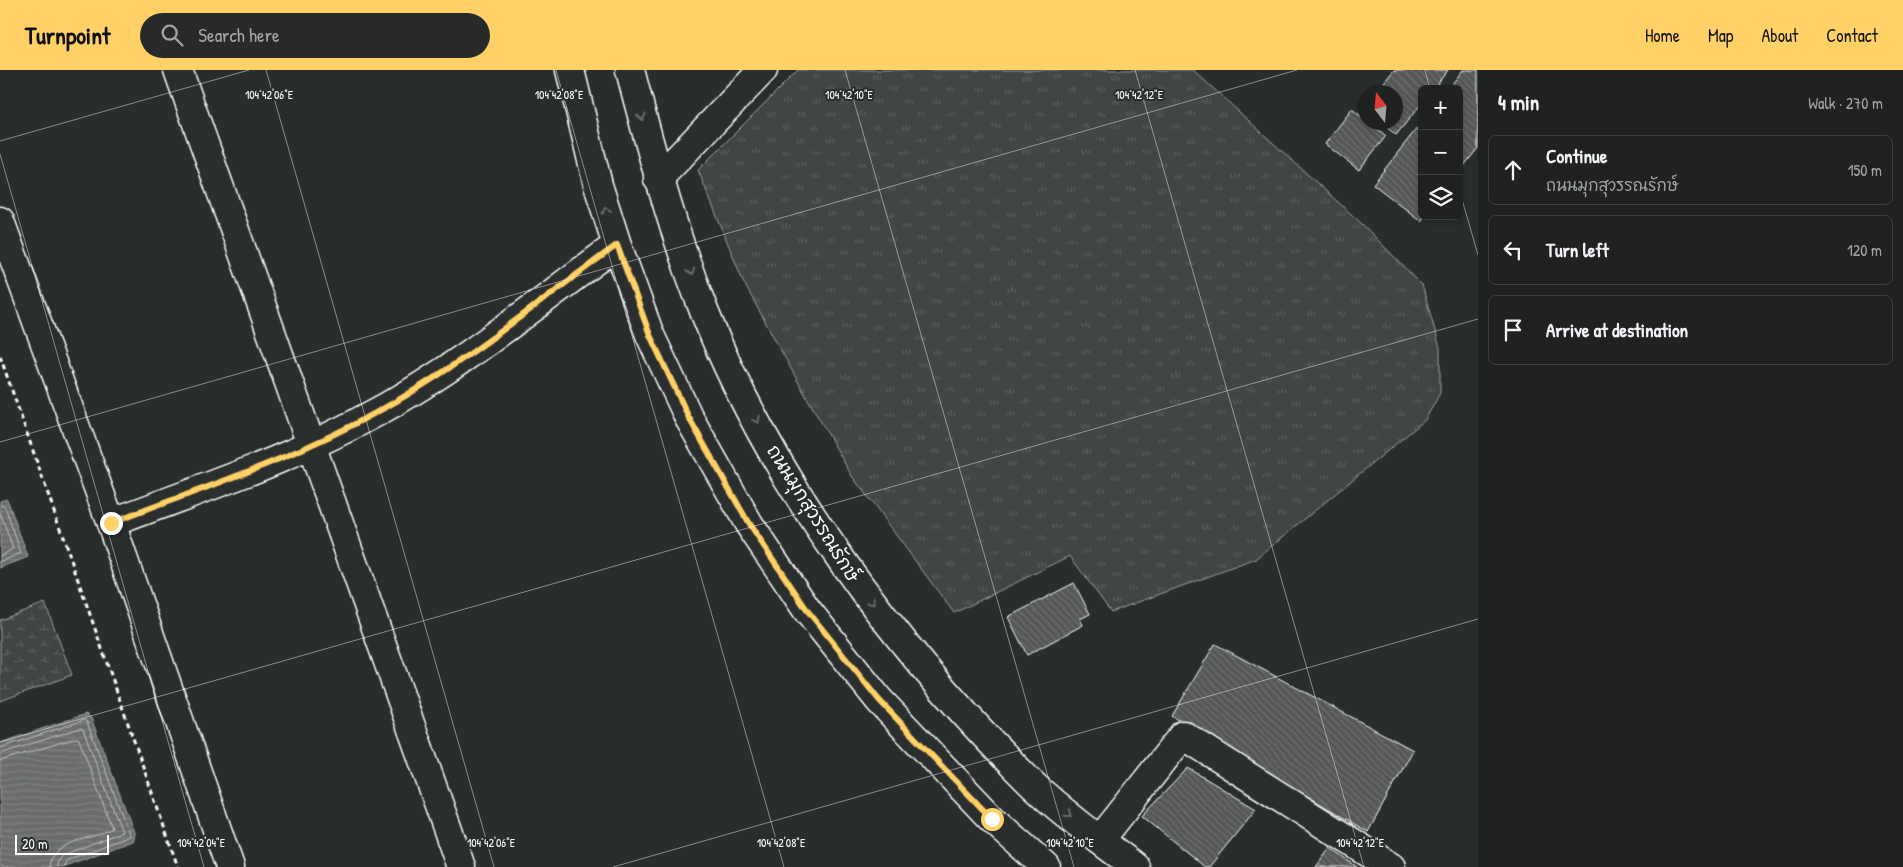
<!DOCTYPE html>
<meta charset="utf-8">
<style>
body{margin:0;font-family:"Patrick Hand","Playpen Sans Thai",sans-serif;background:#282a2a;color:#f1f3f6}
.controls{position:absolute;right:15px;top:15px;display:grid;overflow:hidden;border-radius:8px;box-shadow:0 2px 8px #0003}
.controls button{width:45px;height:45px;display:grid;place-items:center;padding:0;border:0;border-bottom:1px solid #3d3f40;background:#202222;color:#f1f3f6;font:25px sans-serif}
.compass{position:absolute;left:1358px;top:15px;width:45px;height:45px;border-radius:50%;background:#202222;box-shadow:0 2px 8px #0003;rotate:344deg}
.scale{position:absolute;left:15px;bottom:12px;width:94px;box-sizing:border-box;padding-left:5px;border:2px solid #fff;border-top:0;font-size:14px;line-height:18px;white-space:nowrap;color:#fff;-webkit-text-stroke:4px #2a2d2e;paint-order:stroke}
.stop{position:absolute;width:15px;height:15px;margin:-11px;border:4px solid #ffd166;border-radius:50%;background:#fff}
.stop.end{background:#ffd166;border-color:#fff;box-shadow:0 1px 5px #0008}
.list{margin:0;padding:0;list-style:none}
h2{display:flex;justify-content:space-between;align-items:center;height:65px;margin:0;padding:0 20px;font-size:21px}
h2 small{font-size:16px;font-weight:400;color:#a2a4a5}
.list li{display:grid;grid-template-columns:32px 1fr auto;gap:15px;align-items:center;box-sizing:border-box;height:70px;margin:0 10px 10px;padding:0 10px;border:1px solid #3d3f40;border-radius:8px}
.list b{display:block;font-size:19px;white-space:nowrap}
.list p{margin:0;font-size:16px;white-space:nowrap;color:#a2a4a5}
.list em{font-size:16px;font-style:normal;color:#a2a4a5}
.icon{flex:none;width:28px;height:28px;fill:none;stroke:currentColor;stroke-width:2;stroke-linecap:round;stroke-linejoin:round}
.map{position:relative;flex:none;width:1478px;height:797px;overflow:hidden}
header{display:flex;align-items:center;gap:30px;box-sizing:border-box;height:70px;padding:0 25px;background:#ffd166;color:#111}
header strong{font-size:24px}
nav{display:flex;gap:28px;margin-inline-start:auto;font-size:18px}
.search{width:350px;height:45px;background:#282a2a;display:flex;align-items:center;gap:12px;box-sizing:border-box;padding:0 18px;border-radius:28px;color:#a2a4a5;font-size:19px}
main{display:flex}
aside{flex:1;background:#202222}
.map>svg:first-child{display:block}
.grass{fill:url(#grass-tufts);stroke:#a0a2a2}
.wetland{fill:url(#wetland-marsh);stroke:#a0a2a2}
.water{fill:url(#water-rules);stroke:#a6a7a7}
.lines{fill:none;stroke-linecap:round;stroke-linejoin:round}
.shore{stroke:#c3c4c5;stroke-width:1}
.building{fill:url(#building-back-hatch);stroke:#fff}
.minor-casing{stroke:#fff;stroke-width:31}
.secondary-casing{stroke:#fff;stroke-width:31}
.path{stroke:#fff;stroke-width:3;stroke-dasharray:5 4;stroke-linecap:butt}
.minor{stroke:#2a2d2e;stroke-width:28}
.secondary{stroke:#2a2d2e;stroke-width:28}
.oneway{stroke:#6a6c6d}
.route{stroke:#ffd166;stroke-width:6}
.ticks{fill:none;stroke:#fff;stroke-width:1;stroke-opacity:0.45}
.labels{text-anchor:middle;stroke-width:4;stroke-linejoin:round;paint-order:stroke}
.street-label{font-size:19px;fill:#fff;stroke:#2a2d2e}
.ticks-label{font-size:12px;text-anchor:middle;fill:#fff;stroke:#2a2d2e;stroke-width:4;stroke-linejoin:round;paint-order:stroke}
</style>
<header>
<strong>Turnpoint</strong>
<div class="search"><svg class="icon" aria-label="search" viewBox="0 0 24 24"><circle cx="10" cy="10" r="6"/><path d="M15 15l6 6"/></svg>Search here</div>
<nav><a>Home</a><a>Map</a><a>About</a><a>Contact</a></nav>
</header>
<main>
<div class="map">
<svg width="1478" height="797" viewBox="0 0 1478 797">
<defs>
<pattern id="grass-tufts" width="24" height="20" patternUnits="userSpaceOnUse" patternTransform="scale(1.25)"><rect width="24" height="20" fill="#414445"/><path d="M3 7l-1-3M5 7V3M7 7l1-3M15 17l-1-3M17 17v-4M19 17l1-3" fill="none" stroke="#5e6061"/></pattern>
<pattern id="wetland-marsh" width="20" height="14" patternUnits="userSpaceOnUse" patternTransform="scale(1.25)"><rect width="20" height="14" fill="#414445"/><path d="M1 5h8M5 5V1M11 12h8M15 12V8" fill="none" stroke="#5e6061"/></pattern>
<pattern id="water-rules" width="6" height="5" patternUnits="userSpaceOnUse" patternTransform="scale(1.25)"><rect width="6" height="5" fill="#6a6c6d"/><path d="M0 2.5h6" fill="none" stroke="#808283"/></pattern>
<pattern id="building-back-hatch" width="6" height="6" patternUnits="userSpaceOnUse" patternTransform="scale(1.25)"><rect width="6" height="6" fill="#555758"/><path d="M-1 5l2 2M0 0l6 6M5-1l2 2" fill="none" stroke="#6e7071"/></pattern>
</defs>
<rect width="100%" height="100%" fill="#2a2d2e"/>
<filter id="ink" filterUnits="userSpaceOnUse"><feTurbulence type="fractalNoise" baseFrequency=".02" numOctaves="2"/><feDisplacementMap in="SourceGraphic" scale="10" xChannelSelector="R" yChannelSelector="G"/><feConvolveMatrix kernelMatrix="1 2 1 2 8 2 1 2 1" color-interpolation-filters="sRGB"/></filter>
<g filter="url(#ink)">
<!-- grass -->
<path class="grass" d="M798,0h395l169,154 60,61 18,63v45l-15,27 -169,139 -145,53 -41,-56 -116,57 -102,-137 -51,-89 -57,-104 -46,-113z"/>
<!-- wetland -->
<path class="wetland" d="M45,533l27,72 -72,26v-81z"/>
<!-- water -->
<g class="water">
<path d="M7,429l21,58 -28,11v-67z"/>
<path d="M86,644l5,4 44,117 -2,6 -71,26h-62v-124z"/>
</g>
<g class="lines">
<!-- shore -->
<g class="shore">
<path d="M0,435l5,2 16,46 -21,9"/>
<path d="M0,443l13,36 -13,7"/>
<path d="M0,678l84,-28 3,2 43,114 -63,24 -4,7"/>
<path d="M0,684l80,-26 3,1 39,103 -59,23 -5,5 -1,7"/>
<path d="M0,691l76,-23 3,1 33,89c-18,13 -61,10 -63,39"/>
</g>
</g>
<!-- building -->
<g class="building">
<path d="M1394,0h54l-15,19h-11v14l-26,32 -16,-13h16v-30h-20z"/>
<path d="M1463,0h15v78l-19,24v-83h-11z"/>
<path d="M1352,39l14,11v2h3l17,14 -27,34 -34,-26z"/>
<path d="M1422,52v94h3l-4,5 -48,-37z"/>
<path d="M1074,513l16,31 -10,5 3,6 -56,30 -19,-38z"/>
<path d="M1215,574l198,106 -45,82 -196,-116z"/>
<path d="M1188,698l68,41 -47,58h-4l-63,-51z"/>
<path d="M1330,778l27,19h-41z"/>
</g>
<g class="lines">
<!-- minor casing -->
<g class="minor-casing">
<g id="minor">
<path d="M178,0l283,797"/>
<path d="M658,109l105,-109"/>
<path d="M0,151l111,302 119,344"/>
<path d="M111,453c89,-34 182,-64 266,-111 83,-45 163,-111 240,-167"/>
<path d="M1100,770l83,-105 208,132"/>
</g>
</g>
<!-- secondary casing -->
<g class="secondary-casing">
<g id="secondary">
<path d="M570,0l28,115 19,60 33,90 39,83 60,106 58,86 72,90 113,119 54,48"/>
<path d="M630,0c21,81 43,162 74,241 69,174 193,339 326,471 32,31 70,58 105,85"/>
</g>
</g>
<!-- path -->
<path class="path" d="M0,286l178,511"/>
<!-- minor -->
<use href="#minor" class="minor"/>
<!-- secondary -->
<use href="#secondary" class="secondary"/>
</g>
<!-- one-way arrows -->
<defs><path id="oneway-chevron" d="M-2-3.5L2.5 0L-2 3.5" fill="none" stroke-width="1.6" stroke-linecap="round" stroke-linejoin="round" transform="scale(1.25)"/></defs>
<g class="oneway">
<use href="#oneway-chevron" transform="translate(642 47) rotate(76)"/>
<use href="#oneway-chevron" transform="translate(606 140) rotate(-107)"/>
<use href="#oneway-chevron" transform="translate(691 202) rotate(71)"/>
<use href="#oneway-chevron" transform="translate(757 350) rotate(61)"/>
<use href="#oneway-chevron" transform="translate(872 532) rotate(52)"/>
<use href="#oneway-chevron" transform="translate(1069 744) rotate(40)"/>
</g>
</g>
<g class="lines" filter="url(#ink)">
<!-- route -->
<path class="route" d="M111,453c89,-34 182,-64 266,-111 84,-45 162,-111 240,-167l33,90 39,83 60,106 58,86 72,90 113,119"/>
</g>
<!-- ticks -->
<path class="ticks" d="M266,0l228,797M556,0l228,797M845,0l229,797M1135,0l229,797M1425,0l5,19M0,71l249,-71M0,84l204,713M1459,119l19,66M0,372l1297,-372M0,672l1478,-423M613,797l865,-248"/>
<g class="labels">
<!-- street labels -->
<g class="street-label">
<text transform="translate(814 443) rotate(58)" y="7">ถนนมุกสุวรรณรักษ์</text>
</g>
</g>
<g class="ticks-label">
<text x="269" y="29">104°42'06"E</text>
<text x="559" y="29">104°42'08"E</text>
<text x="849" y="29">104°42'10"E</text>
<text x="1139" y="29">104°42'12"E</text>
<text x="201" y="777">104°42'04"E</text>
<text x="491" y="777">104°42'06"E</text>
<text x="781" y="777">104°42'08"E</text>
<text x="1070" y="777">104°42'10"E</text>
<text x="1360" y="777">104°42'12"E</text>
</g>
</svg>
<div class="controls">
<button>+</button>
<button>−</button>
<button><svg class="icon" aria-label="layers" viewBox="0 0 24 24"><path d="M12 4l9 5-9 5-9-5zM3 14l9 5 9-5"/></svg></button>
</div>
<svg class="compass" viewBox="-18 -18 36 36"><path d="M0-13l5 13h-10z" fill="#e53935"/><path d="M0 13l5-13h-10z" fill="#a2a4a5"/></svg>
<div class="scale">20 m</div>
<div class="stop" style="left:992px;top:749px"></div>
<div class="stop end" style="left:111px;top:453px"></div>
</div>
<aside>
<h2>4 min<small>Walk · 270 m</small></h2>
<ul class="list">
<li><svg class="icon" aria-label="ahead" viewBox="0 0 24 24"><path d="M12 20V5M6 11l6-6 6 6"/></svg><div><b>Continue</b><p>ถนนมุกสุวรรณรักษ์</p></div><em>150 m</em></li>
<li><svg class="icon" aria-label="left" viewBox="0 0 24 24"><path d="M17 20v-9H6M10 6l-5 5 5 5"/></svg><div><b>Turn left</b></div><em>120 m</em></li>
<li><svg class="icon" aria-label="arrive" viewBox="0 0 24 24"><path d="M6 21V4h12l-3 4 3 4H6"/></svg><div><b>Arrive at destination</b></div></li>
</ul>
</aside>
</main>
